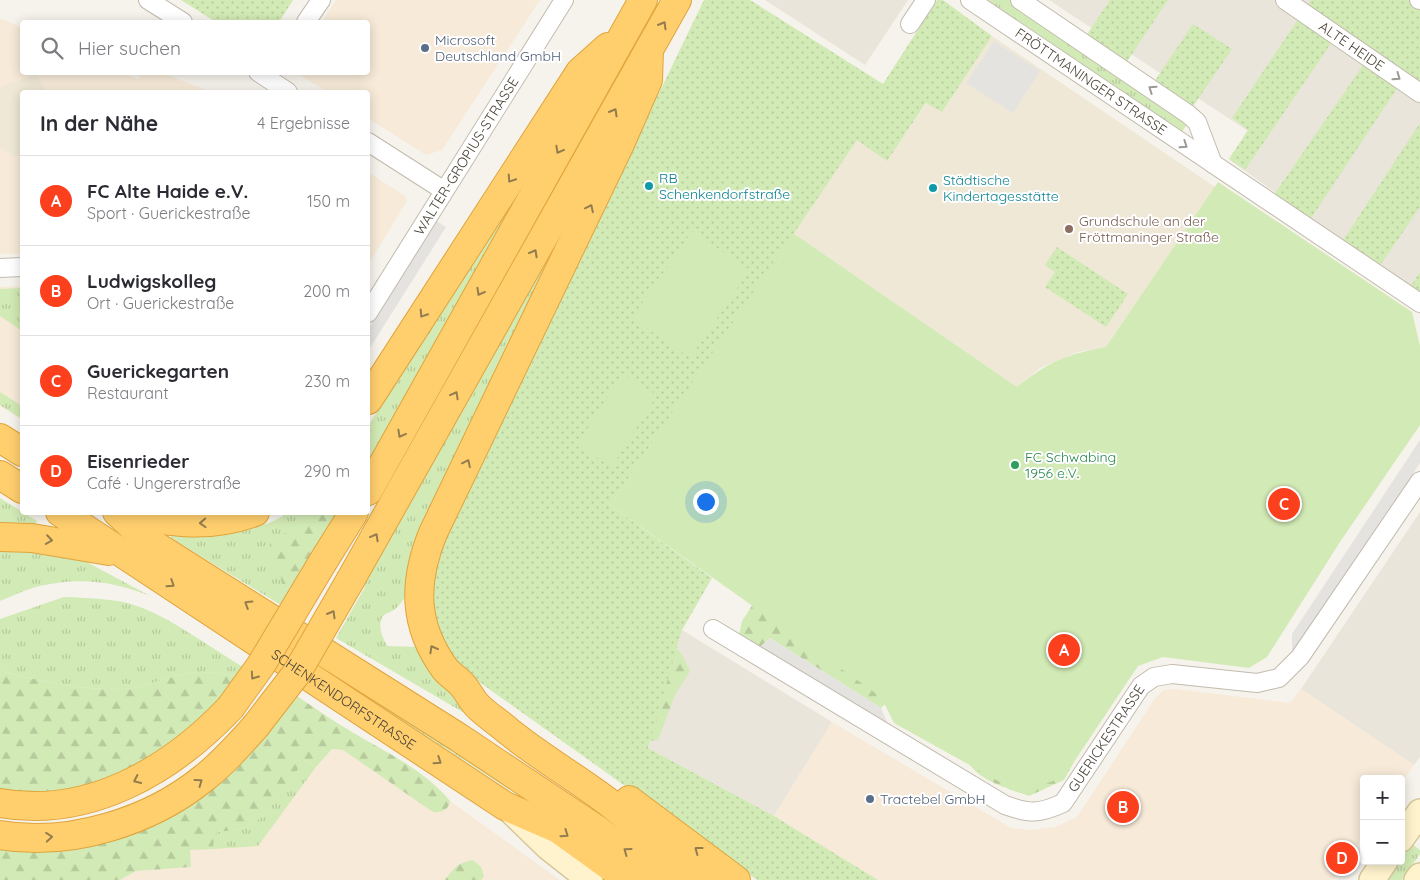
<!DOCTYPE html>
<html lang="de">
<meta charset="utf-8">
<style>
body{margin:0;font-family:Quicksand,sans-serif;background:#f7f7f7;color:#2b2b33}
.controls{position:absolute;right:15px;bottom:15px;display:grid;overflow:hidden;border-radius:5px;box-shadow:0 2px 12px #0003}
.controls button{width:45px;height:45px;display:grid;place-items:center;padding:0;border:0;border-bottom:1px solid #e1e1e2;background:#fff;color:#2b2b33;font:25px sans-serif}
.you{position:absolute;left:705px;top:501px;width:18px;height:18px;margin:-12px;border:4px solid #fff;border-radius:50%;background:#1a73e8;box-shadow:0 0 0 8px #1a73e833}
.badge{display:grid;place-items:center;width:32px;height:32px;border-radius:50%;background:#fc3f1d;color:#fff;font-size:16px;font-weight:700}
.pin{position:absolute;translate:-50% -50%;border:2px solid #fff;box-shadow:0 1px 5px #0006}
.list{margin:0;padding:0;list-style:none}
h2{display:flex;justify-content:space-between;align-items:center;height:65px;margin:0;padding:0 20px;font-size:21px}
h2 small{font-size:16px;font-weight:400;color:#7c7c81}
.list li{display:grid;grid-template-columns:32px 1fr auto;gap:15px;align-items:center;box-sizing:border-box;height:90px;padding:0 20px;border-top:1px solid #e1e1e2}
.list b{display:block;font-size:19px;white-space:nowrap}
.list p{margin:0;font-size:16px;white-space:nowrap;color:#7c7c81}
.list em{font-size:16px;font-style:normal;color:#7c7c81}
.icon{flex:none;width:28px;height:28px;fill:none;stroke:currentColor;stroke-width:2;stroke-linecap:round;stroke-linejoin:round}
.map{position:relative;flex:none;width:1420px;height:880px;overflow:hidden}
.search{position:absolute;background:#fff;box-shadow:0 2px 12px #0003;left:20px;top:20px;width:350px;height:55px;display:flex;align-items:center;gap:12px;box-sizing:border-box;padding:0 18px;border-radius:5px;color:#7c7c81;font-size:19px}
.panel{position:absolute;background:#fff;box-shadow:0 2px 12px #0003;left:20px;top:90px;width:350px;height:425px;border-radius:5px}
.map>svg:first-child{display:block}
.residential{fill:#eae5da}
.commercial{fill:#f7ead8}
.education{fill:#efe8d6}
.grass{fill:url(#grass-tufts)}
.forest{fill:url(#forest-firs)}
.park{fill:url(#park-dots)}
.pitch{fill:#d2eab5}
.parking{fill:#e5e3e0}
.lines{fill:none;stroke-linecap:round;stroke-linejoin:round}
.street-casing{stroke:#c2bbae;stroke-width:20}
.secondary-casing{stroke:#d6c79b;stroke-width:28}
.highway-casing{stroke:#e0a43c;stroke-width:30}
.street{stroke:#fff;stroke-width:18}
.secondary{stroke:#fff3cd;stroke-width:25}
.highway{stroke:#ffcf6e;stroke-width:28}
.highway-bridge-casing{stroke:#e0a43c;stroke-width:30;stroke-linecap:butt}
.highway-bridge{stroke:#ffcf6e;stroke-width:28}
.oneway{stroke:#937c4e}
.oneway2{stroke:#9c9892}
.service-dot{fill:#5c6f8a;stroke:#fff;stroke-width:2}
.culture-dot{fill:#0f9aa8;stroke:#fff;stroke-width:2}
.education-dot{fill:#8d6e63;stroke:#fff;stroke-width:2}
.leisure-dot{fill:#2e9e5b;stroke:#fff;stroke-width:2}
.labels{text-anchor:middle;stroke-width:4;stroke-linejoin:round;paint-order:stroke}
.service-label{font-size:14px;fill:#4e5e75;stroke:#fff;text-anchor:start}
.street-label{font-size:14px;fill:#4b4439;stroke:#fff}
.culture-label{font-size:14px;fill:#0d838f;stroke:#fff;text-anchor:start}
.education-label{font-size:14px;fill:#785e54;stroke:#fff;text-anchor:start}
.leisure-label{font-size:14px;fill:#27864d;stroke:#fff;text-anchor:start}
</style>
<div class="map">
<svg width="1420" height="880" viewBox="0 0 1420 880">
<defs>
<pattern id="grass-tufts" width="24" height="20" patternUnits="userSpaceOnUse" patternTransform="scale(1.25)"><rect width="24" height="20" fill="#d2eab5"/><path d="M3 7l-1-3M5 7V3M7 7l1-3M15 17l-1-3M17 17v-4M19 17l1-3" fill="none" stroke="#b6ca9c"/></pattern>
<pattern id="forest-firs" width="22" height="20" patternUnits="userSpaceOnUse" patternTransform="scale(1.25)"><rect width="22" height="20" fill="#d2eab5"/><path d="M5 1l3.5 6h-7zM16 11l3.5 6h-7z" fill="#b6ca9c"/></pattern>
<pattern id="park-dots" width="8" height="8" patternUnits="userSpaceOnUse" patternTransform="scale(1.25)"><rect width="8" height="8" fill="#d2eab5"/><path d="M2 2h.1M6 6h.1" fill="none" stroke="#b6ca9c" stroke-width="1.8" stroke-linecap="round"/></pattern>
</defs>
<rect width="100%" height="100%" fill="#f6f3ec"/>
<!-- residential -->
<g class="residential">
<path d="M765,0h143l-43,65z"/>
<path d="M1049,0h371v297l-190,-137 18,-29z"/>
<path d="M1420,512v245l-6,8 -113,-76z"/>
<path d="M682,630l150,92 -58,94 -126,-68z"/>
</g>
<!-- commercial -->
<g class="commercial">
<path d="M336,0h204l-98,150 -16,5 -58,-37v-26h-40l-31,-19 71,-1v-50h-46z"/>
<path d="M0,18l22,10v44l100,1 16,6 3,-6h22l47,19h-188v162h-22z"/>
<path d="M368,172l37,24 2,5 -39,64z"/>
<path d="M22,286v134l-22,-14v-119z"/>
<path d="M1176,689l114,14 11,-14 113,76 -13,19v-5h-37v57l-31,44h-455l-104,-64 58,-94 179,106 18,2 26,-3 22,-10 79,-120 8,-7z"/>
<path d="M332,749l11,1 106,54 1,-3 110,79h-440l16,-9 55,-4 -1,-17 23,-17 30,-5 62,-68 11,7z"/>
</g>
<!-- education -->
<g class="education">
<path d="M992,36l223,151 -109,160 -28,5 -38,16 -23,19 -224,-154 64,-94 30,21 40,-57 15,9z"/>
<path d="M36,75l11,17h-25v63l-9,1 -13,-10v-59z"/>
</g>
<!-- grass -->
<g class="grass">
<path d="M988,0h23l178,121 -7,11z"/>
<path d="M541,154l-173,313v-41z"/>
<path d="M600,159l-193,436c-4,5 -8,11 -13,15 -3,2 -8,3 -11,6 -6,8 -1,23 5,30l30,1 60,74 -142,-83 29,-51 -4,-3 61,-102z"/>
<path d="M22,288v43l-22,-15v-27z"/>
<path d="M0,392l22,14v13l-22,-14z"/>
<path d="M0,498l37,23 -1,3 -36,-1z"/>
<path d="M287,513h55l-58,94 -113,-69v-4c39,1 83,2 116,-21z"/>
<path d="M0,545l85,16 65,35c-37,-15 -71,-19 -110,-10 -14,3 -27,10 -40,15z"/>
<path d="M64,597c23,1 50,1 73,9 36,13 74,42 108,62l-7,8c-15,-1 -34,-6 -50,-3 -21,4 -41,14 -63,16 -42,2 -84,-8 -125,-18v-52z"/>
<path d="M321,661l329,219h-8l-141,-96 -184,-118z"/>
<path d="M305,760l11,7 -58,79 -45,3v-16l30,-5 19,-11z"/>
<path d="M1412,844l8,6v4l-18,26h-15z"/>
</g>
<!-- forest -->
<g class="forest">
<path d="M310,513h32l-49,79 -11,-7 -2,-15 -11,-9 1,-21 17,-8z"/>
<path d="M755,601l134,99 -8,8 -111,-70 -10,9 -21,-12 3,-14z"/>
<path d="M667,640l14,13 9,18 -15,24 -17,45 -10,1z"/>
<path d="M0,671c41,10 83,20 125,18 22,-2 42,-12 63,-16 16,-3 35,2 50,3l-21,29 -39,43 -93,44 -85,5z"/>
<path d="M297,696c18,12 36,25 55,36 33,20 73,38 98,69 -1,9 -9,12 -17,11l-90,-62 -11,-1 -16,18 -11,-7 -43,57 -19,11 -29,5 -1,16 -23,1 1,17 -55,4 -16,9h-120v-32l65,-1 200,-115 3,1z"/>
<path d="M1068,753l6,9 -10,18 -35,16c-22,-8 -54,-16 -63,-38z"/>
<path d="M473,860l8,7 3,9 -3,4h-36c9,-12 12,-17 28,-20z"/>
</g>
<!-- park -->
<g class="park">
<path d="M181,0h112l-14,22h-63z"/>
<path d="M704,0h46l133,84 54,-84h6l49,36 -50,76 -16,-9 -39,58 -30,-21 -247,365 102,73 -30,52 -34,118 126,68 104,64h-121l-289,-206c-9,-10 -20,-20 -26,-33 -28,-54 7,-111 29,-160z"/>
<path d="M1110,0h58l-46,69 -40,-27z"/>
<path d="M1311,0h109v93l-18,-12 -96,145 -37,-24 99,-144 -32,-22 -91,134 -16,-11 19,-29 -16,-12z"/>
<path d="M1193,24l39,25 -44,65 -38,-26z"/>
<path d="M1420,123v84l-45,66 -37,-25z"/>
<path d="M1057,247l71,47 -22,33 -61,-40 10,-15 -10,-7z"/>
<path d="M1420,272v31l-14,-10z"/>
</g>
<!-- pitch -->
<g class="pitch">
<path d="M1218,182l194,130 8,34v79l-80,117 -73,115 -18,11 -86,-11 -25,9 -74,111 -44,16 -126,-70 -13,-26 -271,-192 183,-272 224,154c31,-25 50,-33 89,-40z"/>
<path d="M692,231l58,39 -60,88 -58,-40z"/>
<path d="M622,373l35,22 -45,72 -35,-22z"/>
</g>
<!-- parking -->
<g class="parking">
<path d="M994,41l46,30 -27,42 -47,-30z"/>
<path d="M436,221l10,6 -78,124v-22z"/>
<path d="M1420,440v23l-128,192v-21z"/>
<path d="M770,638l111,70 8,19 -129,-80z"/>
</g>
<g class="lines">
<!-- street casing -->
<g class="street-casing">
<g id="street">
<path d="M148,0l35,22"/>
<path id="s1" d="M970,0l450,303"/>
<path d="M1020,0l168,114 9,8 16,42"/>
<path id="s2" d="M1285,0l135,93"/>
<path d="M1419,0h1"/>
<path d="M306,22l15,-22"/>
<path d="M910,24l16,-24"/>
<path d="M258,72l30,20"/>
<path d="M368,142l75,48"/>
<path d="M0,268l22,-1"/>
<path id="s3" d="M368,313l196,-313"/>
<path id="s4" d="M713,629l292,176c25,9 34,9 58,-2l78,-117 13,-9 18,-3 85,9 22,-5 21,-21 120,-176"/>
</g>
</g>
<!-- secondary casing -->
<g class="secondary-casing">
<g id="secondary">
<path d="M511,811l37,36 42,33"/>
<path d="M1401,839l19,-27"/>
<path d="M1372,880l13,-19"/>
<path d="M1417,880l3,-4"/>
</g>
</g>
<!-- highway casing -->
<g class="highway-casing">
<g id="highway">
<path d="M649,50l-1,30 -28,64 -187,389c-20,49 -20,92 12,136 6,7 14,11 19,18 4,5 7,11 11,16 8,10 22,18 32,27 46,38 103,65 143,110"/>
<path d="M368,400l212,-328 28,-25"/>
<path d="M0,438l22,14"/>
<path d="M0,475l22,14"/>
<path d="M368,491l275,-491"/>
<path id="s5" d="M60,512l445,294 53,23 71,51"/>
<path d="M117,512l31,29 310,196 141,94 67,49"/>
<path d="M122,512c46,11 88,17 133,0"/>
<path d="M0,537l32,1 77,13"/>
<path d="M324,560l30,-48"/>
<path d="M351,579l326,-579"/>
<path d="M629,800l107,80"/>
<path d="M0,803c89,16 171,-33 230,-95"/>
<path d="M634,833l16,7 52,40"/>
<path d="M0,835c69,12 150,-13 204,-57 19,-15 35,-33 51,-51"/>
</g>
</g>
<!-- street -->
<use href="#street" class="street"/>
<!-- secondary -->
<use href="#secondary" class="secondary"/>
<!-- highway -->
<use href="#highway" class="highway"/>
<!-- highway-bridge casing -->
<g class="highway-bridge-casing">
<g id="highway-bridge">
<path d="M230,708l31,-43 63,-105"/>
<path d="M255,727l41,-53 55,-95"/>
</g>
</g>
<!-- highway-bridge -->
<use href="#highway-bridge" class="highway-bridge"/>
</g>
<!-- one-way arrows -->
<defs><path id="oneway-chevron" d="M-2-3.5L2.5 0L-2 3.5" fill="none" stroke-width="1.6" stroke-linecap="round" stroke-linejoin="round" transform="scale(1.25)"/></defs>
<g class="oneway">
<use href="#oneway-chevron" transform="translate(663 25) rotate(-60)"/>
<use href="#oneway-chevron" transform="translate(614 112) rotate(-60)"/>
<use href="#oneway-chevron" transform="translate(559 150) rotate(119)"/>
<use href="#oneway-chevron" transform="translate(511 179) rotate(123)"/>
<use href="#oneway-chevron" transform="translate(590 208) rotate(-64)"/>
<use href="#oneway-chevron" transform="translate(534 253) rotate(-61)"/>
<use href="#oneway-chevron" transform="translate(480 292) rotate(119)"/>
<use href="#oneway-chevron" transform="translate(423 314) rotate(123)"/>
<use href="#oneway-chevron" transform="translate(455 395) rotate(-61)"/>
<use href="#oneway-chevron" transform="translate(401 434) rotate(119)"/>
<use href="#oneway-chevron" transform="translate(467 463) rotate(-64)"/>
<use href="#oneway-chevron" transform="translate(203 523) rotate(178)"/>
<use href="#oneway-chevron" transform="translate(375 537) rotate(-61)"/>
<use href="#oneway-chevron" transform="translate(49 540) rotate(8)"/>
<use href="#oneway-chevron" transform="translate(171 584) rotate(33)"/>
<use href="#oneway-chevron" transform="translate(248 604) rotate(-148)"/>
<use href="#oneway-chevron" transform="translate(332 614) rotate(-60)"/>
<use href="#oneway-chevron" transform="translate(433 649) rotate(-119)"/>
<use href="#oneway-chevron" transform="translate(254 676) rotate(125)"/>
<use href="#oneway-chevron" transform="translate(438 761) rotate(34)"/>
<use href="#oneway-chevron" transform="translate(137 780) rotate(155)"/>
<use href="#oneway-chevron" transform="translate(199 782) rotate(-36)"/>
<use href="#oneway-chevron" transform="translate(565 834) rotate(35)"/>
<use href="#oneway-chevron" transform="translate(49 837) rotate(-5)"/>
<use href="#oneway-chevron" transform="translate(698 850) rotate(-143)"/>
<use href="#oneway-chevron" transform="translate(627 851) rotate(-144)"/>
</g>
<g class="oneway2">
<use href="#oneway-chevron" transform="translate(1397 77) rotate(35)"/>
<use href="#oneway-chevron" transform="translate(1152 89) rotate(-146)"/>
<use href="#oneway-chevron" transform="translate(1184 145) rotate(34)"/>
</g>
<!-- markers -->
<g class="service-dot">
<circle cx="425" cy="48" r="5"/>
<circle cx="870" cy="799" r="5"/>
</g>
<g class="culture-dot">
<circle cx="649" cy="186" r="5"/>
<circle cx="933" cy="188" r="5"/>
</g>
<circle class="education-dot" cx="1069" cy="229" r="5"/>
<circle class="leisure-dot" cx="1015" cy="465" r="5"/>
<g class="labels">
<!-- service labels -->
<g class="service-label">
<text x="435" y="45">Microsoft<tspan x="435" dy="16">Deutschland GmbH</tspan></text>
<text x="880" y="804">Tractebel GmbH</text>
</g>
<!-- street labels -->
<g class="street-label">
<text dy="5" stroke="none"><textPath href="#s2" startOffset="81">ALTE HEIDE</textPath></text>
<text dy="5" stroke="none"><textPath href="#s1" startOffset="146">FRÖTTMANINGER STRASSE</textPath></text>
<text dy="5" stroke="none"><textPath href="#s3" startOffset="185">WALTER-GROPIUS-STRASSE</textPath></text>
<text dy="5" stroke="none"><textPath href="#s5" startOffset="340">SCHENKENDORFSTRASSE</textPath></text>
<text dy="5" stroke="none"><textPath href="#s4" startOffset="479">GUERICKESTRASSE</textPath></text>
</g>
<!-- culture labels -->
<g class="culture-label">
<text x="659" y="183">RB<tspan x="659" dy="16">Schenkendorfstraße</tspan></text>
<text x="943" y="185">Städtische<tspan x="943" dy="16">Kindertagesstätte</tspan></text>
</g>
<!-- education labels -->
<g class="education-label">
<text x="1079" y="226">Grundschule an der<tspan x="1079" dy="16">Fröttmaninger Straße</tspan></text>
</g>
<!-- leisure labels -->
<g class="leisure-label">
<text x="1025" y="462">FC Schwabing<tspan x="1025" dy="16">1956 e.V.</tspan></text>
</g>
</g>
</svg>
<div class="controls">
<button>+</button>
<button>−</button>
</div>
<div class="you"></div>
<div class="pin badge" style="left:1064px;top:650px">A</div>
<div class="pin badge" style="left:1123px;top:807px">B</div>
<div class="pin badge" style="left:1284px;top:504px">C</div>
<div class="pin badge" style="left:1342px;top:858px">D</div>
<div class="search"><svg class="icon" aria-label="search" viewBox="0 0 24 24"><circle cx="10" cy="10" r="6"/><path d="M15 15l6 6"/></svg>Hier suchen</div>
<section class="panel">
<h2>In der Nähe<small>4 Ergebnisse</small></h2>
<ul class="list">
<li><span class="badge">A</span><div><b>FC Alte Haide e.V.</b><p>Sport · Guerickestraße</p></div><em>150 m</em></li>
<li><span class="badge">B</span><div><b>Ludwigskolleg</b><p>Ort · Guerickestraße</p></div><em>200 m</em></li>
<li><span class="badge">C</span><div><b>Guerickegarten</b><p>Restaurant</p></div><em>230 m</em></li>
<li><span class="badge">D</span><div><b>Eisenrieder</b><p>Café · Ungererstraße</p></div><em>290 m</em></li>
</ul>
</section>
</div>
